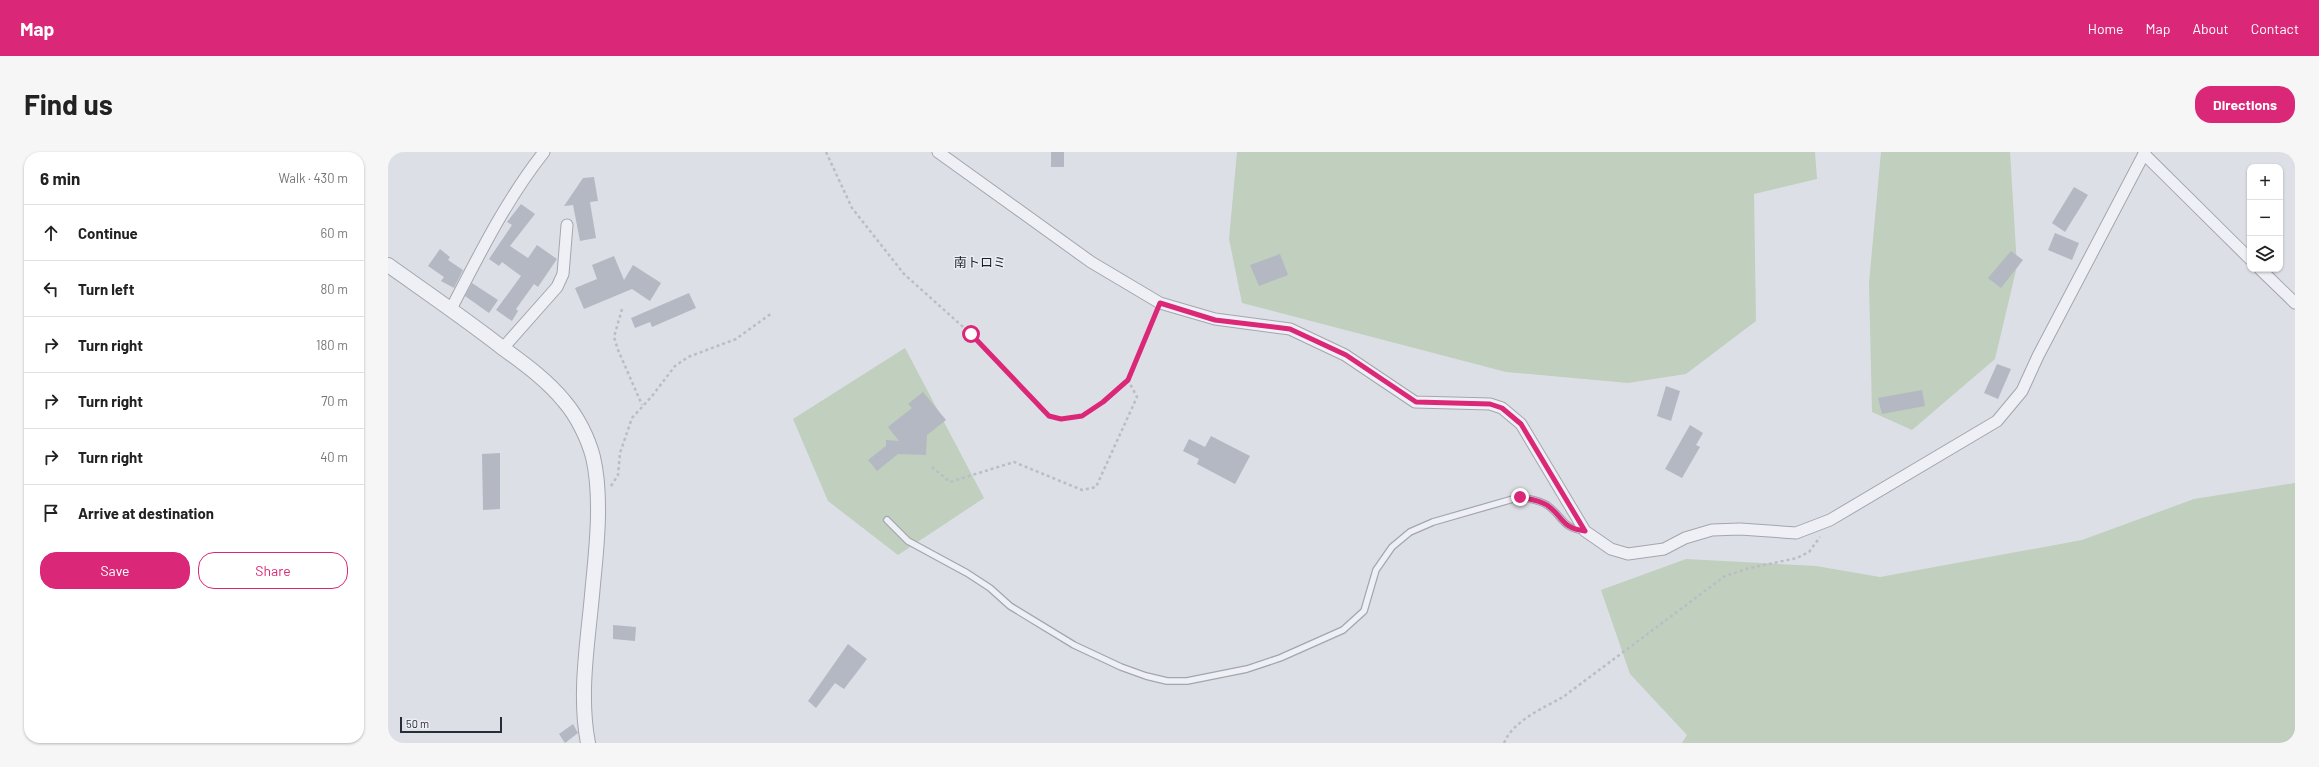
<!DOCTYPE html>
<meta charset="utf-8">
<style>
body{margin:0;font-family:Barlow,"Noto Sans JP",sans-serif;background:#f6f6f6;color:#222}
.controls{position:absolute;right:12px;top:12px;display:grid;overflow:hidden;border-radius:8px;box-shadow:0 1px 3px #0004}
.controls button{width:36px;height:36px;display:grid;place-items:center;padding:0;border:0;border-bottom:1px solid #e0e0e0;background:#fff;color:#222;font:20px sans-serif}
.scale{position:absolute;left:12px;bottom:10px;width:102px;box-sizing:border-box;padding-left:4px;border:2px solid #272c3b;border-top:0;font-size:11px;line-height:14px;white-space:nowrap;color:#272c3b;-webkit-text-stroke:3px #eceef4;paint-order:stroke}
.stop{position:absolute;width:12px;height:12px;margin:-9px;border:3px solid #db2777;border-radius:50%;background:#fff}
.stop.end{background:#db2777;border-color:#fff;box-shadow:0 1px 4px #0008}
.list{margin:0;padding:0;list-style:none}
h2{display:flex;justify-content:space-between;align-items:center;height:52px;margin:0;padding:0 16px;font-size:17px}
h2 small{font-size:13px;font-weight:400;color:#767676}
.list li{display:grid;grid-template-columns:26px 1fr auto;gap:12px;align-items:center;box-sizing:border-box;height:56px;padding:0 16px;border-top:1px solid #e0e0e0}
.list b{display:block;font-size:15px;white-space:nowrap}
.list em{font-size:13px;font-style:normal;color:#767676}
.actions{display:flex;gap:8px;padding:12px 16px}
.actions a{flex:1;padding:9px 0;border:1px solid #db2777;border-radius:16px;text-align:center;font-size:14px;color:#db2777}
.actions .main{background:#db2777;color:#fff}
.icon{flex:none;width:22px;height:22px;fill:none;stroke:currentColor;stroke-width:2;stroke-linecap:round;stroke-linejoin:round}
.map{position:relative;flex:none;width:1907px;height:591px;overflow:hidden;border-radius:16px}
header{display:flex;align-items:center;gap:24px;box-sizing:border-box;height:56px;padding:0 20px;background:#db2777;color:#fff}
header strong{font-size:19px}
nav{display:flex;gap:22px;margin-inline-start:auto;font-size:14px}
.intro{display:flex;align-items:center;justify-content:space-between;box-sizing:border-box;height:96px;padding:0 24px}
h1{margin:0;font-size:28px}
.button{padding:10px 18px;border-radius:16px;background:#db2777;color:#fff;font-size:14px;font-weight:700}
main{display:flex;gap:24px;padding:0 24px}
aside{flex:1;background:#fff;border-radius:16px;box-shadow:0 1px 3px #0004}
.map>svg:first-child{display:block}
.green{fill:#c0cfbe}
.building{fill:#b4b8c2}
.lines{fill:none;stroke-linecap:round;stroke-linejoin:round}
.service-casing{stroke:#a3a6af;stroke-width:8}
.minor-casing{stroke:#a3a6af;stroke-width:13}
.tertiary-casing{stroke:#a3a6af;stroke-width:16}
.path{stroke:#bbbdc5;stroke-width:2.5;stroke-dasharray:3 3;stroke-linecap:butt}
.service{stroke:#eff0f5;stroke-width:5.5}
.minor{stroke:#eff0f5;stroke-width:11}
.tertiary{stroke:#eff0f5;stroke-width:14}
.route{stroke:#db2777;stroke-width:5}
.labels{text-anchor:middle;stroke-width:3;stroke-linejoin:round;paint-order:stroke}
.quarter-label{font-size:13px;fill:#1a1d2c;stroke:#eceef4}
</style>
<header>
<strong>Map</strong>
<nav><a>Home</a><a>Map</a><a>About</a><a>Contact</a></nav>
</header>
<div class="intro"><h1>Find us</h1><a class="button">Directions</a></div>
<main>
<aside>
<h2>6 min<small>Walk · 430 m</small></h2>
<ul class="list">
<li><svg class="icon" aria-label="ahead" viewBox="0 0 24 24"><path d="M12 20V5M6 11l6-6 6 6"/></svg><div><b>Continue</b></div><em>60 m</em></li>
<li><svg class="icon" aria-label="left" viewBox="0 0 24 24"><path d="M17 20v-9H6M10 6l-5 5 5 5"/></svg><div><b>Turn left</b></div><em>80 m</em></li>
<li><svg class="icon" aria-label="right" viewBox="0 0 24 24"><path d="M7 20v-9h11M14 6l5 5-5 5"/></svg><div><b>Turn right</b></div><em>180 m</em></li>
<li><svg class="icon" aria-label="right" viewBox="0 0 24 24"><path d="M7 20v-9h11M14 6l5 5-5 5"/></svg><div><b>Turn right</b></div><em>70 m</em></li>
<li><svg class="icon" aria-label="right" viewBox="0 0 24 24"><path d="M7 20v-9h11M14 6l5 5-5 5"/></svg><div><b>Turn right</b></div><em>40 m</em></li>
<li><svg class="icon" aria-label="arrive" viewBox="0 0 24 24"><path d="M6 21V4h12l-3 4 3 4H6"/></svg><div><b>Arrive at destination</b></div></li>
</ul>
<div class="actions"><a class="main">Save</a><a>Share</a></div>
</aside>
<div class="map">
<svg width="1907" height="591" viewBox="0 0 1907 591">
<rect width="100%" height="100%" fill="#dddfe6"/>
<!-- green -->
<g class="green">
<path d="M849,0h578l2,27 -63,15 2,127 -70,53 -58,9 -122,-11 -264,-69 -13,-64z"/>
<path d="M1493,0h129l7,114 -22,93 -83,71 -40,-18 -3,-129z"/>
<path d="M517,196l79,150 -86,57 -70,-54 -35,-82z"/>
<path d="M1907,331v260h-613l5,-8 -57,-61 -29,-84 85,-31 130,7 64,11 202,-37 112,-41z"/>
</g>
<!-- building -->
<g class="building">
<rect x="663" y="0" width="13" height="15"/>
<path d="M206,25l4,24 -8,1 6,36 -16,3 -7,-36 -9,1 19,-28z"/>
<path d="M1686,35l14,8 -23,37 -13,-9z"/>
<path d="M133,52l14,10 -25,32 18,12 9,-13 20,14 -19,28 -4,-3 -18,25 2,2 -6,10 -16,-11 25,-34 -19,-14 -3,4 -10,-7 23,-34 -5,-3z"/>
<path d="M1667,81l24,10 -7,17 -24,-10z"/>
<path d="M52,97l10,8 -2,3 15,10 -9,18 -13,-7 3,-4 -16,-11z"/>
<path d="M1623,99l12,9 -22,28 -13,-10z"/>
<path d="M892,102l8,21 -29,11 -9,-21z"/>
<path d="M226,104l10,24 9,-15 28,18 -11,18 -18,-12 -48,20 -9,-21 22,-9 -5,-14z"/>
<path d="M84,131l26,17 -9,13 -24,-17z"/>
<path d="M301,141l7,15 -44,19 -2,-5 -15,6 -4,-10z"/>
<path d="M1609,212l14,5 -13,30 -14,-6z"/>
<path d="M1278,234l14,5 -9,30 -14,-5z"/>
<path d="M1534,238l3,16 -43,8 -4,-16z"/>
<path d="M535,240l23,28 -19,15 -1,20 -28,-1 -21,17 -9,-11 18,-14v-6l13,1 -11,-14 24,-19 -4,-4z"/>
<path d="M1302,273l13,8 -7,12 4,2 -18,31 -17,-9z"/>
<path d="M823,284l39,20 -15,28 -38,-20 2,-5 -16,-8 6,-12 16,8z"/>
<path d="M112,301v56l-17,1 -1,-56z"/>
<path d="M225,473l23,2 -1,14 -22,-2z"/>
<path d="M460,492l19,15 -23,30 -9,-6 -19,25 -8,-7z"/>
<path d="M185,572l5,9 -13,10 -6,-9z"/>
</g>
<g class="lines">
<!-- service casing -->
<g class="service-casing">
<path id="service" d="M499,368l21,21 59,32 23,15 20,18 64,39 47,22 25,9 21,5h20l60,-12 33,-11 63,-28 21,-19 12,-41 16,-23 18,-15 23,-10 87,-25c9,2 19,3 27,8 17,12 14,23 38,26"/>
</g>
<!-- minor casing -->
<g class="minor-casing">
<g id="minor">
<path d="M550,0l153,110 69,41 55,16 75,10 55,26 70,47 75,2 12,4 19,16 64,107 26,18 17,5 36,-5 21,-11 27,-8 28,-1 56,4 34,-13 167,-99 25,-30 16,-35 107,-204"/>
<path d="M1756,2l106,105"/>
<path d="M1872,117l35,34"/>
<path d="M63,157c28,-54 55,-109 93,-157"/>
<path d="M115,196l54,-61 6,-13 4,-49"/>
</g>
</g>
<!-- tertiary casing -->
<g class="tertiary-casing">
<path id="tertiary" d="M0,113c38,27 76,53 112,81 23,17 46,33 64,55 13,15 24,37 29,56 9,38 4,88 0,127 -4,51 -15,108 -5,159"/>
</g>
<!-- path -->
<g class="path">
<path d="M438,0l26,56 52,66 67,60 78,82c33,9 56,-16 79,-36"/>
<path d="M234,157l-8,28 4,13 24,55"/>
<path d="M544,315l18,15 64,-20 68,28 14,-3 41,-90 -9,-17 28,-67"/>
<path d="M223,334l7,-11 2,-22 12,-35 20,-22 23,-30 13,-9 48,-18 36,-26"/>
<path d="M1116,591c9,-22 39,-35 59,-46l162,-121 25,-8 47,-10 12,-6 11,-15"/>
</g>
<!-- service -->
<use href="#service" class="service"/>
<!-- minor -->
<use href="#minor" class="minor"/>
<!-- tertiary -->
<use href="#tertiary" class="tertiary"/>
</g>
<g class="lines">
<!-- route -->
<path class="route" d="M583,182l78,82 12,3 21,-3 21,-14 25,-22 32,-77 55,17 75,9 56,26 70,47 74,2 12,4 19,16 64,107c-24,-3 -21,-14 -38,-26 -8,-5 -18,-6 -27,-8"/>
</g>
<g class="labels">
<!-- quarter labels -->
<g class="quarter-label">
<text x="592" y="115">南トロミ</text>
</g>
</g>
</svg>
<div class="controls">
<button>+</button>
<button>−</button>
<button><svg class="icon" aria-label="layers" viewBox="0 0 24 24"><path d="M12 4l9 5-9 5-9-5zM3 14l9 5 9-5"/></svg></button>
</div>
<div class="scale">50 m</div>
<div class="stop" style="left:583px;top:182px"></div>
<div class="stop end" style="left:1132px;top:345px"></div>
</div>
</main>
